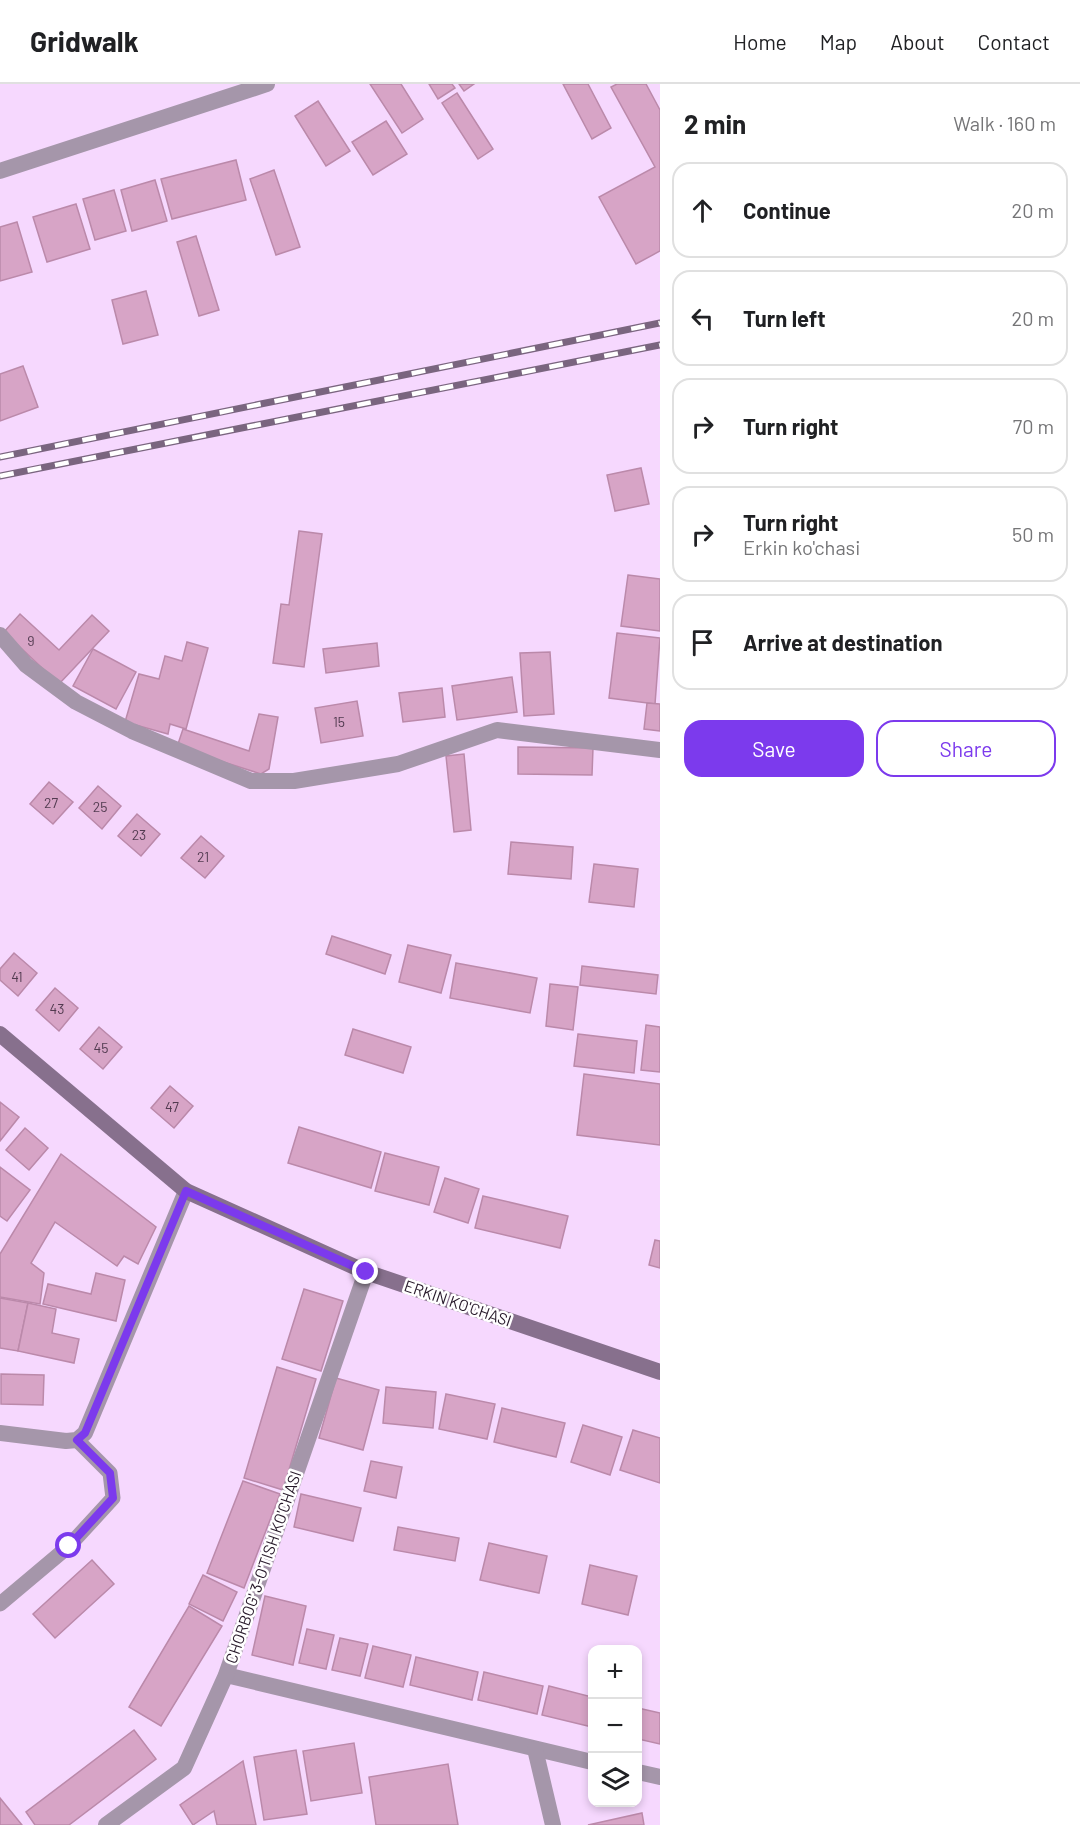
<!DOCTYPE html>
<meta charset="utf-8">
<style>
body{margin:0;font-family:Barlow,sans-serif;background:#f2f2f2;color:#202124}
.controls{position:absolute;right:18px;bottom:18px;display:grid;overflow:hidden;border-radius:12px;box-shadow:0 3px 9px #0003}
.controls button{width:54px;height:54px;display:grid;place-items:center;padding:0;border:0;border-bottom:2px solid #e0e0e0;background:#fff;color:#202124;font:30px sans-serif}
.stop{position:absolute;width:18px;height:18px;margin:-14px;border:4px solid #7c3aed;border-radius:50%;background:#fff}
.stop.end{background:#7c3aed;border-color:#fff;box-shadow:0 2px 6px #0008}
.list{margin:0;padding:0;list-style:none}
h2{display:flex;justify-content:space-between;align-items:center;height:78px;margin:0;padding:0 24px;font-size:26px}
h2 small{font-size:20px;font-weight:400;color:#757577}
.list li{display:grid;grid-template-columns:39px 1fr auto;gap:18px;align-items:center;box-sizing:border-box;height:96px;margin:0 12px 12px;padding:0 12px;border:2px solid #e0e0e0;border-radius:18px}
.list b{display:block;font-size:22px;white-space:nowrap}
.list p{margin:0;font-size:20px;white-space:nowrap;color:#757577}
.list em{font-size:20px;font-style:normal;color:#757577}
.actions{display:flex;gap:12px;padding:18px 24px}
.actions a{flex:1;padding:14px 0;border:2px solid #7c3aed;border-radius:18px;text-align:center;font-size:21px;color:#7c3aed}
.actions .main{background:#7c3aed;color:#fff}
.icon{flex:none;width:33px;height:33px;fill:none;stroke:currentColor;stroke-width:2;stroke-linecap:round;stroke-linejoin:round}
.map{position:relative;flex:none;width:660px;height:1741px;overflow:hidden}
header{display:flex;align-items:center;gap:36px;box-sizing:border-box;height:84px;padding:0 30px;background:#fff;border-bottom:2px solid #e0e0e0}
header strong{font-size:28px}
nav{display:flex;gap:33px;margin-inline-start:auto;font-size:21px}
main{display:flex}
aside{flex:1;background:#fff}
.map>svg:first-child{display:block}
.building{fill:#d7a4c6;stroke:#bb89aa;stroke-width:1.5}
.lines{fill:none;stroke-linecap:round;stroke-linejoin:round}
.service{stroke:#a596aa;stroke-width:15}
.minor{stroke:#a596aa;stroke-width:16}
.secondary{stroke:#87708d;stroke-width:16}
.rail-casing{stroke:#7a657f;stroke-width:7}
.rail{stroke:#fff;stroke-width:4.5;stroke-dasharray:14;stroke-linecap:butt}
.route{stroke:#7c3aed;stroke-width:8}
.labels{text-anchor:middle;stroke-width:5;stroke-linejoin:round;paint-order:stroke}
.number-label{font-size:14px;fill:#523b50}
.street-label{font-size:16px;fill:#261829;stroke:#fff}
</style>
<header>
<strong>Gridwalk</strong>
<nav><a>Home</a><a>Map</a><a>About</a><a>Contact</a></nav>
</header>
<main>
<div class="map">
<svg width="660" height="1741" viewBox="0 0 660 1741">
<rect width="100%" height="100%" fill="#f6d8fe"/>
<!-- building -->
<g class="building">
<path d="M370,0h31l22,35 -21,14z"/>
<path d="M429,0h23l3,4 -17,11z"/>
<path d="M459,0h15l-10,7z"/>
<path d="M563,0h25l23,44 -19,11z"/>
<path d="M617,0h29l14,26v141l-24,13 -37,-67 56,-30 -44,-80z"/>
<path d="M457,9l36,56 -15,10 -36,-56z"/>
<path d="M318,17l32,50 -24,15 -31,-50z"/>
<path d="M386,37l21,33 -34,21 -21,-33z"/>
<path d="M236,76l10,40 -74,19 -11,-40z"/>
<path d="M274,86l26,77 -24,8 -26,-76z"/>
<path d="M155,96l12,41 -35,10 -11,-41z"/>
<path d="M114,106l12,41 -31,9 -12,-41z"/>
<path d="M76,120l14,45 -43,13 -14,-45z"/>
<path d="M17,138l15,50 -32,9v-54z"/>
<path d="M196,152l23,74 -20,6 -22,-74z"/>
<path d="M146,207l12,44 -35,9 -11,-44z"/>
<path d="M23,282l15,41 -38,14v-47z"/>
<path d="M641,384l8,36 -34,7 -8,-36z"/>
<path d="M299,447l23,3 -18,133 -31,-4 8,-59 8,1z"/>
<path d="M628,491l32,4v52l-39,-5z"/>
<path d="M20,530l39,36 33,-35 17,16 -50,53 -55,-52z"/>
<path d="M617,549l43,5 -5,66 -46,-6z"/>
<path d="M187,558l21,6 -22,81 -16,-5 -2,10 -43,-12 14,-48 20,5 6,-23 17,5z"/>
<path d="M377,559l2,23 -53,7 -3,-24z"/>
<path d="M93,565l43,23 -20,37 -43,-23z"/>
<path d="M550,568l4,62 -30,2 -4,-63z"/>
<path d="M512,593l5,35 -60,8 -5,-34z"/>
<path d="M442,604l3,29 -42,5 -4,-29z"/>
<path d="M357,617l6,35 -42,7 -6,-35z"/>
<path d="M647,619l13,1v27l-16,-2z"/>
<path d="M259,630l19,3 -9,52 -8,5 -84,-27 6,-18 66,22z"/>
<path d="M518,663l75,1 -1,27 -74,-1z"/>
<path d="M464,670l7,76 -17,2 -8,-76z"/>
<path d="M49,698l24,20 -20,22 -23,-20z"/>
<path d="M98,702l23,20 -19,23 -23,-21z"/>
<path d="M137,730l23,20 -19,22 -23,-20z"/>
<path d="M201,752l23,20 -19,22 -24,-20z"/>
<path d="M511,758l62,5 -2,32 -63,-5z"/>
<path d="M594,780l44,5 -4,38 -45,-5z"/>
<path d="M332,852l59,19 -6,19 -59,-20z"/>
<path d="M408,861l43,10 -10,38 -42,-11z"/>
<path d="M14,869l23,20 -19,23 -18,-16v-11z"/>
<path d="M456,879l81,15 -7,35 -80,-15z"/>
<path d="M582,882l76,9 -2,19 -76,-9z"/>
<path d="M550,900l28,3 -5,43 -27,-4z"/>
<path d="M55,904l23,20 -19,23 -23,-21z"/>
<path d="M646,941l14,2v45l-19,-2z"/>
<path d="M99,943l23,20 -19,22 -23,-20z"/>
<path d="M353,945l58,18 -8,26 -58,-18z"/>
<path d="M578,950l59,7 -3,32 -60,-7z"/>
<path d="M584,990l76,10v61l-83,-10z"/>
<path d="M170,1002l23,20 -19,22 -23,-20z"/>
<path d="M0,1018l19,15 -19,24z"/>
<path d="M299,1043l82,25 -10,36 -83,-25z"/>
<path d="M25,1044l23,20 -19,22 -23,-20z"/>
<path d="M385,1069l54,14 -10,38 -54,-14z"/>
<path d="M61,1070l95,73 -18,37 -14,-8 -7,10 -62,-44 -24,41 13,10 -4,31 -40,-7v-43z"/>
<path d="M0,1083l30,23 -23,31 -7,-5z"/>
<path d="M445,1094l34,11 -11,34 -34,-11z"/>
<path d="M483,1112l85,20 -8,32 -85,-20z"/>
<path d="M655,1156l5,1v27l-11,-3z"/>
<path d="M96,1189l29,7 -9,41 -73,-17 5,-20 43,10z"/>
<path d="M304,1205l39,12 -22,70 -39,-12z"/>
<path d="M0,1214l28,5 -10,48 -18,-3z"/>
<path d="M28,1219l28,6 -4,24 27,6 -5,24 -56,-12z"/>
<path d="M277,1283l39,12 -33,111 -39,-12z"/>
<path d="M1,1290l43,1 -1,30 -42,-1z"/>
<path d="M336,1294l43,12 -16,60 -44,-12z"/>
<path d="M386,1303l50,5 -3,36 -50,-5z"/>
<path d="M446,1310l49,10 -8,35 -48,-10z"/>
<path d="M502,1324l63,15 -9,34 -62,-15z"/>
<path d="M583,1341l39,12 -12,38 -39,-13z"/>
<path d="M633,1346l27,8v45l-40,-13z"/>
<path d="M371,1377l31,6 -6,31 -32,-7z"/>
<path d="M243,1397l37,13 -36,94 -37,-15z"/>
<path d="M301,1410l60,14 -8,33 -59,-14z"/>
<path d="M398,1443l61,11 -4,23 -61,-11z"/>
<path d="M489,1459l58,13 -8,37 -59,-13z"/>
<path d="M92,1476l22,24 -59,54 -22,-24z"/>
<path d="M590,1481l47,11 -9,39 -46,-11z"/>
<path d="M203,1491l34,17 -14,29 -34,-17z"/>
<path d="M265,1512l41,10 -13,59 -41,-10z"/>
<path d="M189,1522l33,20 -61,100 -32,-19z"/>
<path d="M307,1545l27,6 -8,34 -27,-6z"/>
<path d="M340,1554l28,6 -8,32 -28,-6z"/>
<path d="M373,1562l38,9 -8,32 -38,-9z"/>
<path d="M416,1573l62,15 -6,28 -62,-15z"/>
<path d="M484,1588l59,14 -6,28 -59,-14z"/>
<path d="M549,1602l43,11v30l-50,-12z"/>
<path d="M638,1624l22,5v31l-22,-5z"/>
<path d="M134,1646l22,29 -87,66h-34l-9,-13z"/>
<path d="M354,1659l8,50 -51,8 -8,-50z"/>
<path d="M296,1666l11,64 -43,6 -10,-63z"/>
<path d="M243,1677l13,64h-39l-3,-14 -21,14 -13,-20z"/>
<path d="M448,1680l10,61h-82l-7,-48z"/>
<path d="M0,1714l22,27h-22z"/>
<path d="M642,1729l2,12h-56z"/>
</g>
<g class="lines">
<!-- service -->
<path class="service" d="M0,1520l69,-58 44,-48 -3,-25 -33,-33"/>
<!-- minor -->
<g class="minor">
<path d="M0,87l267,-87"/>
<path d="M0,551l26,30 50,37 56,29 119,50h43l104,-17 99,-34 163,20"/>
<path d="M0,1349l66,8 11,-1 8,-7 101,-242"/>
<path d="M226,1591l366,87"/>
<path d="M535,1665l18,76"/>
<path d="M638,1688l22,5"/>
<path d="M106,1741l78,-57 42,-93 140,-403"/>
</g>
<!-- secondary -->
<path class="secondary" d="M0,950l186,157 180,81 294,100"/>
<!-- rail casing -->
<g class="rail-casing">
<g id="rail">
<path d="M0,373l660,-134"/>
<path d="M0,392l660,-131"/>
</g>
</g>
<!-- rail -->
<use href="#rail" class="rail"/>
</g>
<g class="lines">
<!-- route -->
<path class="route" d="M69,1462l44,-48 -3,-25 -33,-33 8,-7 101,-242 180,81"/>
</g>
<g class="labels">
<!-- number labels -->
<g class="number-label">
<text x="31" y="562">9</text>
<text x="339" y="643">15</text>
<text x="51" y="724">27</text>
<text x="100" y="728">25</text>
<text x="139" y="756">23</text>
<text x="203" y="778">21</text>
<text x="17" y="898">41</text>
<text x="57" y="930">43</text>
<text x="101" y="969">45</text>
<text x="172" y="1028">47</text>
</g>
<!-- street labels -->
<g class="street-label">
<text transform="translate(458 1219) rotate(19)" y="6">ERKIN KO'CHASI</text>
<text transform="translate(263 1483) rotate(-71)" y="6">CHORBOG' 3-O'TISH KO'CHASI</text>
</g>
</g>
</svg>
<div class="controls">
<button>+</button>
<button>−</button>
<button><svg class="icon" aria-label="layers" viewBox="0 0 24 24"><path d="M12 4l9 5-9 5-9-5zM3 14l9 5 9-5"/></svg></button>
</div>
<div class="stop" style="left:69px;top:1462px"></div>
<div class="stop end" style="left:366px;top:1188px"></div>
</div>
<aside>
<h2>2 min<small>Walk · 160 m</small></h2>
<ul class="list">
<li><svg class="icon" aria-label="ahead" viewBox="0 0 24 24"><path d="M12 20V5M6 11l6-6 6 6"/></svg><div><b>Continue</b></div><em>20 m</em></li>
<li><svg class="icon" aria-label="left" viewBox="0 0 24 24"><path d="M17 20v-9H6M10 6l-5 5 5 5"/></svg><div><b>Turn left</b></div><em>20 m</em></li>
<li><svg class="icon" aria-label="right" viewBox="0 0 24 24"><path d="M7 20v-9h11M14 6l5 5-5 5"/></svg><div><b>Turn right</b></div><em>70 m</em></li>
<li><svg class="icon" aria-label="right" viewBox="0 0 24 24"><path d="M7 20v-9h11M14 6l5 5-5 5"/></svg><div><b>Turn right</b><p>Erkin ko'chasi</p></div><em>50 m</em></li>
<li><svg class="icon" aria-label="arrive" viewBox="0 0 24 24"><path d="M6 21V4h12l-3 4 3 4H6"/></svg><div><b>Arrive at destination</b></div></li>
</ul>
<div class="actions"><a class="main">Save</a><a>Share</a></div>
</aside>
</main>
